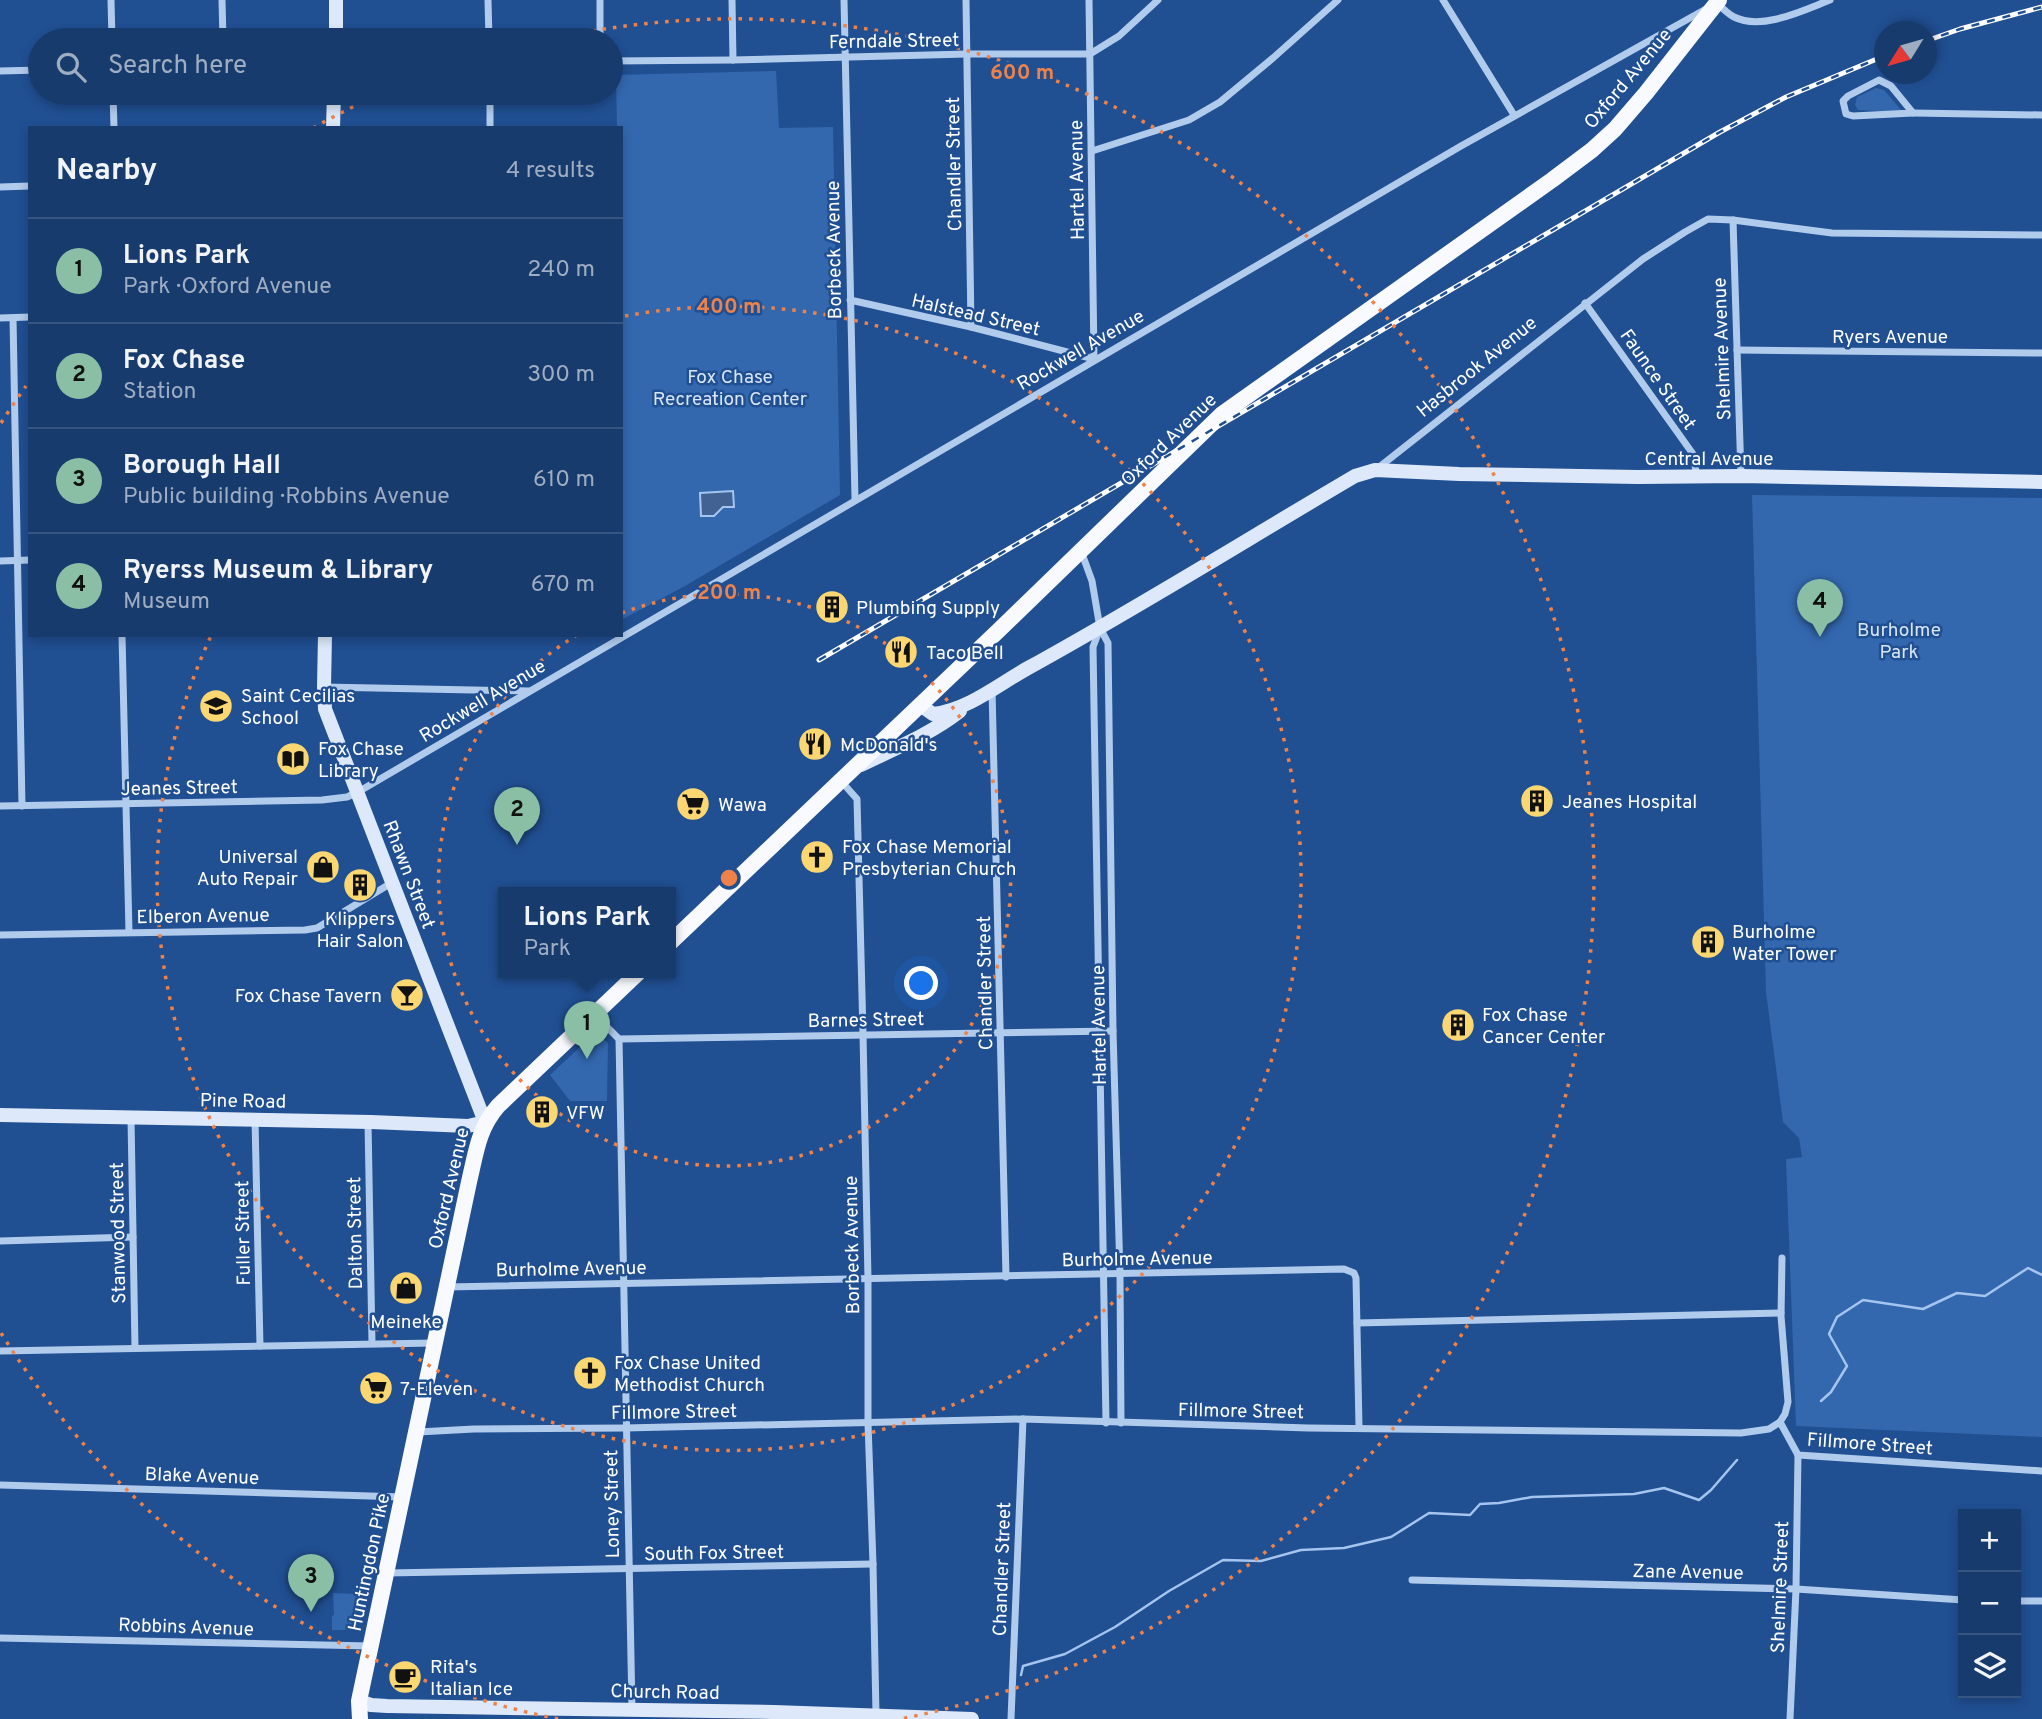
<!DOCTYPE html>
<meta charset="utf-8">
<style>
body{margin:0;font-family:Overpass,sans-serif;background:#254676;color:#f1f3f6}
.controls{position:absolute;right:21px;bottom:21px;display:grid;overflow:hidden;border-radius:0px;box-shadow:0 4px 10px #0003}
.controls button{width:63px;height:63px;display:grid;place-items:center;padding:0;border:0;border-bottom:2px solid #365581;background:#183b6e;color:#f1f3f6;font:35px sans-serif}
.compass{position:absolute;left:1874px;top:21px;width:63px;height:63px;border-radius:50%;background:#183b6e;box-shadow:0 4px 10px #0003;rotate:233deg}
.you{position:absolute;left:922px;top:984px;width:24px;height:24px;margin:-18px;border:5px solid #fff;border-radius:50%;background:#1a73e8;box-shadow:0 0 0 10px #1a73e833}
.badge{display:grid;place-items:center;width:46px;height:46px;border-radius:50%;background:#8abfa5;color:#111;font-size:23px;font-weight:700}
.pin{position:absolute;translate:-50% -58px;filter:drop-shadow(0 2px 4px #0008)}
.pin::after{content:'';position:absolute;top:37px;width:24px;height:21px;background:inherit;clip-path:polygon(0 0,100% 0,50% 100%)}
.popup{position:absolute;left:498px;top:887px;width:178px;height:91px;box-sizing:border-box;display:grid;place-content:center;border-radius:0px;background:#183b6e;filter:drop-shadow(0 2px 5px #0005);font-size:23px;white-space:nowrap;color:#9fadc2}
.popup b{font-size:26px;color:#f1f3f6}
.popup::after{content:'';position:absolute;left:50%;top:100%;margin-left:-14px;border:14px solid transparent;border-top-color:#183b6e}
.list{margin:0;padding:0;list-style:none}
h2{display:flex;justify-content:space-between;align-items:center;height:91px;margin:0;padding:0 28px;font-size:30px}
h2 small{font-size:23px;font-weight:400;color:#9fadc2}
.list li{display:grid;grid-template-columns:46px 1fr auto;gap:21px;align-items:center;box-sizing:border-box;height:105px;padding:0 28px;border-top:2px solid #365581}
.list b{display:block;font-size:26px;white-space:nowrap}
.list p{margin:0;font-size:23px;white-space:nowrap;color:#9fadc2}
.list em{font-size:23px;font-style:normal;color:#9fadc2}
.icon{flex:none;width:38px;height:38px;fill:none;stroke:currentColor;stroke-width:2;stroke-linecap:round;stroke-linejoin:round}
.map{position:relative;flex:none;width:2042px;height:1719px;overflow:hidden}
.search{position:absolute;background:#183b6e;box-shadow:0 4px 10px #0003;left:28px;top:28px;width:595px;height:77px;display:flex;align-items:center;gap:18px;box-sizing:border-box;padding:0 24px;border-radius:38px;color:#9fadc2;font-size:26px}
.panel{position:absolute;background:#183b6e;box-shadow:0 4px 10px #0003;left:28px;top:126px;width:595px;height:511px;border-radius:0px}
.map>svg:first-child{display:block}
.green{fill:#3368af}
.water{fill:#416293;stroke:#a5c5ef;stroke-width:2}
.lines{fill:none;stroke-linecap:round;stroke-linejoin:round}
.stream{stroke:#a5c5ef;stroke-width:2.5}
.street{stroke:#b1cbed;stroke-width:7}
.secondary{stroke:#dde9fa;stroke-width:14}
.primary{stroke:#f8faff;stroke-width:16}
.rail-casing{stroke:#fff;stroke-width:5}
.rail{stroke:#204f92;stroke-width:2.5;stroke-dasharray:8;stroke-linecap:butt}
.ring{fill:none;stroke:#ee8249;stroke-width:3.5;stroke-dasharray:3.5 7}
.labels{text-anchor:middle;stroke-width:5;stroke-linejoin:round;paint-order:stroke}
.street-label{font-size:19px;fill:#fff;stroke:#204f92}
.park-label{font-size:19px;fill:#d7e6fa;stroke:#204f92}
.poi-label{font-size:19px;fill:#fff;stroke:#204f92;text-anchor:start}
.centre{fill:#ee8249;stroke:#204f92;stroke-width:3.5}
.ring-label{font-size:21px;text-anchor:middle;font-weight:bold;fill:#ee8249;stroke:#204f92;stroke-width:5;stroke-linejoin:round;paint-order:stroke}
</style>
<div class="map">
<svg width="2042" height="1719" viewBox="0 0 2042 1719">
<rect width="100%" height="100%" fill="#204f92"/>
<!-- green -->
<g class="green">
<path d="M776,71l3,57 54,-1 7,368 -155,91 -64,34v-492h-4l-1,-53z"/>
<path d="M1876,88l8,2 18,21 -2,1 -42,-2 -3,-5 2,-8z"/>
<path d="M1752,495l290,3v939l-246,-11 -10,-267 16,-2 -3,-19 -16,-16 -17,-130z"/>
<path d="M596,1032l12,11 -1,58h-37l-20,-26z"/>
<path d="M333,1593l24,1 -1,36h-24v-14l2,-1z"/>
</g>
<!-- water -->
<path class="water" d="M733,491l1,16h-11l-9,9h-13l-1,-23z"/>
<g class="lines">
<!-- stream -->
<g class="stream">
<path d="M1821,1401l10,-9 16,-26 -18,-32 8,-17 26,-17 60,9 34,-16 28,3 43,-28 14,7"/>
<path d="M1021,1675l2,-9 42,-12 50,-27 54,-36 54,-31 38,1 40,-11 43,-2 47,-11 38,-24 41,2 10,-11 19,-1 33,-6 102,-3 30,-6 35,12 12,-10 26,-30"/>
</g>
<!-- street -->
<g class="street">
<path d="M111,0l1,40"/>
<path d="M222,0l1,40"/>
<path d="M488,0l1,40"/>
<path d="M600,0v40"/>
<path d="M732,0l1,60"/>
<path d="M844,0l11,499"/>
<path d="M966,0l5,327"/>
<path d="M1443,0l71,115"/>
<path d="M1717,3c5,5 11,11 17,14 28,14 70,-7 96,-17"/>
<path d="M611,61l122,-1 234,-6h123l29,-18 39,-36"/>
<path d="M0,71l40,-1"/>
<path d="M1879,80l12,6 22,27 -60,3 -7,-2 -3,-13 5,-5z"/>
<path d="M113,93l1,35"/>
<path d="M490,93v35"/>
<path d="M1913,113l129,2"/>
<path d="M1092,151l97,-31 31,-18 53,-44 65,-58"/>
<path d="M0,187l30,-1"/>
<path d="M1733,220l8,256"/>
<path d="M850,300l121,27 123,32 -5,-359"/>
<path d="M1585,303l108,151 4,23"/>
<path d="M0,318l30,-1"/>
<path d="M13,318l9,488"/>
<path d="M1737,350l305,3"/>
<path d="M1378,468l265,-209 42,-27 23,-13 25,1 99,13 210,2"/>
<path d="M1081,551l11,30 8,47 8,15 5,388 7,243 1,149"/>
<path d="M0,561l30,-1"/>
<path d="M1099,631l-6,16 13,776"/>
<path d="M122,635l7,297"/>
<path d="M324,687l205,4"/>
<path d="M992,689l14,588"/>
<path d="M841,781l16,18 6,235 5,245v144l5,141 3,151"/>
<path d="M0,806l322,-6 25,-3 11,-5 1103,-646 245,-137"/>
<path d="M0,935l305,-5 12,-2 76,-46"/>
<path d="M595,1015l24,24 13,671"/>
<path d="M619,1039l494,-8"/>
<path d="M131,1118l4,230"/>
<path d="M255,1120l5,226"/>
<path d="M368,1122l4,221"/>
<path d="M0,1241l133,-4"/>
<path d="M447,1287l897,-18 10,4 2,5 3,149"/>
<path d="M1357,1323l424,-10"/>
<path d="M0,1351l434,-8"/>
<path d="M1780,1422l5,-8 3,-12 -7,-86 1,-58"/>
<path d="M418,1432l56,-3 151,-1 398,-9 285,9 433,5 28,-4 11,-7 18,33 244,16"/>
<path d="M0,1485l403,12"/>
<path d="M387,1573l486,-9"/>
<path d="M1412,1580l384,9 167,11"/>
<path d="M2016,1601h26"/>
<path d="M0,1638l370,8"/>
<path d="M1011,1719l12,-300"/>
<path d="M1790,1719l6,-130 2,-134"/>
</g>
<!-- secondary -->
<g class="secondary">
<path d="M336,40v-40"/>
<path d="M333,128l1,-35"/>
<path d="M920,705l13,9c35,-4 66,-30 95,-46 111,-61 218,-128 327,-192l20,-6 84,4 179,3 103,-1 301,6"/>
<path d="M861,765c33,-16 70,-31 99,-54"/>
<path d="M0,1115l371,7 97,4 17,-4 -160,-413 -1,-22 1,-52"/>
<path d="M359,1701l12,4 16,1 387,6 198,7"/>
</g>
<!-- primary -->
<g class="primary">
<path d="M671,942l327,-311 224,-217 330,-234 40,-30 23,-21 31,-36 73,-93"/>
<path d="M360,1719l-1,-18 110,-519c7,-29 9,-53 29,-76l140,-133"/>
</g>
<!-- rail casing -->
<g class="rail-casing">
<g id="rail">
<path d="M1926,41l34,-12 82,-22"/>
<path d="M819,660l901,-528 66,-35 98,-41"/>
</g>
</g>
<!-- rail -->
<use href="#rail" class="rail"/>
</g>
<!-- distance rings -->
<g class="ring">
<path d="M622 613A286 286 0 1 1 577 635"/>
<path d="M625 316A572 572 0 1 1 211 636"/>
<path d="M558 1719A858 858 0 0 1 1 1333M1 423A858 858 0 0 1 26 386M313 128A858 858 0 0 1 380 94M551 39A858 858 0 1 1 900 1719"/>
</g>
<!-- icons -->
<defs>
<g id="building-disc" transform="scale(1.75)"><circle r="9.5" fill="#fbd772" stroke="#204f92"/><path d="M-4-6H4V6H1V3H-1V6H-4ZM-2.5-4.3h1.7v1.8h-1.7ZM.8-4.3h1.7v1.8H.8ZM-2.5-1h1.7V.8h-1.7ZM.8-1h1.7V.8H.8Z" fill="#111"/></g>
<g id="restaurant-disc" transform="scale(1.75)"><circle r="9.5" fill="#fbd772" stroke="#204f92"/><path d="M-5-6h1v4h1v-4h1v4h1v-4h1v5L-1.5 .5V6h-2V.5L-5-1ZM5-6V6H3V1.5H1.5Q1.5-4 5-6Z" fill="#111"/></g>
<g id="school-disc" transform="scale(1.75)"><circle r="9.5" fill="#fbd772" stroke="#204f92"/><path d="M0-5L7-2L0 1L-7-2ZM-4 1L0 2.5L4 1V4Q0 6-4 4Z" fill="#111"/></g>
<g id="library-disc" transform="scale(1.75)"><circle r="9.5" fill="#fbd772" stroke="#204f92"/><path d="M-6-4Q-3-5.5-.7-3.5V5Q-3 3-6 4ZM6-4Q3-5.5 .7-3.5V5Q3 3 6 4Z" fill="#111"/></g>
<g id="supermarket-disc" transform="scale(1.75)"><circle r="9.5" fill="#fbd772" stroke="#204f92"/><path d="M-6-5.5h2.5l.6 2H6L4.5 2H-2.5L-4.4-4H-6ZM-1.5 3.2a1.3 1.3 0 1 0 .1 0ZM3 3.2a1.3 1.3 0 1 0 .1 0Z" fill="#111"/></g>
<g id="church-disc" transform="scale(1.75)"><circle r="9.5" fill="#fbd772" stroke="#204f92"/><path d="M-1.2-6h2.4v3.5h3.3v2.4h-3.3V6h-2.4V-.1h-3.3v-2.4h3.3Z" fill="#111"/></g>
<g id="shop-disc" transform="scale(1.75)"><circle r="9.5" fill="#fbd772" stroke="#204f92"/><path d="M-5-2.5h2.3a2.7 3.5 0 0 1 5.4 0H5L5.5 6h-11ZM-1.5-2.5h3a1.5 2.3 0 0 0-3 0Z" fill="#111"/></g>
<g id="bar-disc" transform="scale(1.75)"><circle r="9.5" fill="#fbd772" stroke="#204f92"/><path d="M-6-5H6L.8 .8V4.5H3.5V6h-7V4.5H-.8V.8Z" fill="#111"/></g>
<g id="cafe-disc" transform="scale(1.75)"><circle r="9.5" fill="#fbd772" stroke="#204f92"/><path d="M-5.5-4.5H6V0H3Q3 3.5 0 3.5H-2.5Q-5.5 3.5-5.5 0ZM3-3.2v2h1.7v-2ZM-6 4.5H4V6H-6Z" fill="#111"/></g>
</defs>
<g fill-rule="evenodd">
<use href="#building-disc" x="832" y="607"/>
<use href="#restaurant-disc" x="901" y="652"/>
<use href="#school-disc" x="216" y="706"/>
<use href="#restaurant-disc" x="815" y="744"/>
<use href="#library-disc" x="293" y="759"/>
<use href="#building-disc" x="1537" y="801"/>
<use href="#supermarket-disc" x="693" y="804"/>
<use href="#church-disc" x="817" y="857"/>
<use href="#shop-disc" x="323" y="867"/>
<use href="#building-disc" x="360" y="885"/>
<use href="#building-disc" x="1708" y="942"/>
<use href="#bar-disc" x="407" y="995"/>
<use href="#building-disc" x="1458" y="1025"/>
<use href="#building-disc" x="542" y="1112"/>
<use href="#shop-disc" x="406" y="1288"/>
<use href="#church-disc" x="590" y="1373"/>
<use href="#supermarket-disc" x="376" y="1388"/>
<use href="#cafe-disc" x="405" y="1677"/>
</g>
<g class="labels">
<!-- street labels -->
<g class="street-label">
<text transform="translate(894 40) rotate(-1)" y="7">Ferndale Street</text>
<text transform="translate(1627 78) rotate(-50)" y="7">Oxford Avenue</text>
<text transform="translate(953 164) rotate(-91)" y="7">Chandler Street</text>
<text transform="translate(1076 180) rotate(-91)" y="7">Hartel Avenue</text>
<text transform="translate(833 250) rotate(-91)" y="7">Borbeck Avenue</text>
<text transform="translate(976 314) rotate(13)" y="7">Halstead Street</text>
<text x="1890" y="343">Ryers Avenue</text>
<text transform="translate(1080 349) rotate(-30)" y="7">Rockwell Avenue</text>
<text transform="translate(1721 349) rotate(-92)" y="7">Shelmire Avenue</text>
<text transform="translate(1476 366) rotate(-39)" y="7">Hasbrook Avenue</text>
<text transform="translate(1659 379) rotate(55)" y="7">Faunce Street</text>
<text transform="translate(1168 439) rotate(-44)" y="7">Oxford Avenue</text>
<text x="1709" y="465">Central Avenue</text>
<text transform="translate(482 700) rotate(-31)" y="7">Rockwell Avenue</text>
<text transform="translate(179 787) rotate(-1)" y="7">Jeanes Street</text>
<text transform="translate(410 874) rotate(69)" y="7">Rhawn Street</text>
<text transform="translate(203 915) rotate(-1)" y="7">Elberon Avenue</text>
<text transform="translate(984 983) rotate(-91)" y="7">Chandler Street</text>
<text transform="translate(866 1019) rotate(-1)" y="7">Barnes Street</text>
<text transform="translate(1098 1025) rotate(-91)" y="7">Hartel Avenue</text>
<text transform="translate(243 1100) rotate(1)" y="7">Pine Road</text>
<text transform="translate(448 1188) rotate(-77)" y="7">Oxford Avenue</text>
<text transform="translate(117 1233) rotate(-91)" y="7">Stanwood Street</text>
<text transform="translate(242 1233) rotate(-91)" y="7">Fuller Street</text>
<text transform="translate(354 1233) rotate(-91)" y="7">Dalton Street</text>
<text transform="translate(851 1245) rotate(-91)" y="7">Borbeck Avenue</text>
<text transform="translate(1137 1258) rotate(-1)" y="7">Burholme Avenue</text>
<text transform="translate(571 1268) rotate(-1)" y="7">Burholme Avenue</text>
<text transform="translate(1241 1410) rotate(1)" y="7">Fillmore Street</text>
<text transform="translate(674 1411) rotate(-1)" y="7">Fillmore Street</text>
<text transform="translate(1870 1443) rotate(4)" y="7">Fillmore Street</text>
<text transform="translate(202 1475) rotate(2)" y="7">Blake Avenue</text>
<text transform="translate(611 1504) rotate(-91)" y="7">Loney Street</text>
<text transform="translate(714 1552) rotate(-1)" y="7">South Fox Street</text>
<text transform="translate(368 1562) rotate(-78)" y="7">Huntingdon Pike</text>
<text transform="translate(1001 1569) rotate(-88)" y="7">Chandler Street</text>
<text transform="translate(1688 1571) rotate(1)" y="7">Zane Avenue</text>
<text transform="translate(1779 1587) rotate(-88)" y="7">Shelmire Street</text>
<text transform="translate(186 1626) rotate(2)" y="7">Robbins Avenue</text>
<text transform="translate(665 1691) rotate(1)" y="7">Church Road</text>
</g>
<!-- park labels -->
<g class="park-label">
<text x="730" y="383">Fox Chase<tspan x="730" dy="22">Recreation Center</tspan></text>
<text x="1899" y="636">Burholme<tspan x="1899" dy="22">Park</tspan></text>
</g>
<!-- poi labels -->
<g class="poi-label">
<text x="856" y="614">Plumbing Supply</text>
<text x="926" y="659">Taco Bell</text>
<text x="241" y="702">Saint Cecilias<tspan x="241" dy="22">School</tspan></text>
<text x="840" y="751">McDonald's</text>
<text x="318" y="755">Fox Chase<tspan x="318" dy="22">Library</tspan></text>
<text x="1562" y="808">Jeanes Hospital</text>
<text x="718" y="811">Wawa</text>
<text x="842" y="853">Fox Chase Memorial<tspan x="842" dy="22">Presbyterian Church</tspan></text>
<text x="298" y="863" text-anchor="end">Universal<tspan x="298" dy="22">Auto Repair</tspan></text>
<text x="360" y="925" text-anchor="middle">Klippers<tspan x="360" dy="22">Hair Salon</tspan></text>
<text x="1732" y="938">Burholme<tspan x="1732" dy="22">Water Tower</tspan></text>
<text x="382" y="1002" text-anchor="end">Fox Chase Tavern</text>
<text x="1482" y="1021">Fox Chase<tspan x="1482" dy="22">Cancer Center</tspan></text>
<text x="566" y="1119">VFW</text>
<text x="406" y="1328" text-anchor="middle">Meineke</text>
<text x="614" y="1369">Fox Chase United<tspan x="614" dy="22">Methodist Church</tspan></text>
<text x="400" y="1395">7-Eleven</text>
<text x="430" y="1673">Rita's<tspan x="430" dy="22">Italian Ice</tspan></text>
</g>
</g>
<circle cx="729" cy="878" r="10" class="centre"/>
<g class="ring-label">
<text x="1022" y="79">600 m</text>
<text x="729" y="313">400 m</text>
<text x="729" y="599">200 m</text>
</g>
</svg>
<div class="controls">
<button>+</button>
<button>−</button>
<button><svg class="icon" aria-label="layers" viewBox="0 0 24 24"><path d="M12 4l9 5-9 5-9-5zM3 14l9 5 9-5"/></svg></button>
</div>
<svg class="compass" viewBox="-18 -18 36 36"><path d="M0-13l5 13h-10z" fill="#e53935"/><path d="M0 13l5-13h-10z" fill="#9fadc2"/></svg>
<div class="you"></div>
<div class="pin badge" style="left:587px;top:1059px">1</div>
<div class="popup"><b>Lions Park</b>Park</div>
<div class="pin badge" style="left:517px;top:845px">2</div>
<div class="pin badge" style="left:311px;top:1612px">3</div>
<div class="pin badge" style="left:1820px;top:637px">4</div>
<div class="search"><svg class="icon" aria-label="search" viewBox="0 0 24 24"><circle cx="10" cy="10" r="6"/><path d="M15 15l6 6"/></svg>Search here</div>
<section class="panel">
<h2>Nearby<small>4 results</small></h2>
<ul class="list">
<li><span class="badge">1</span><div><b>Lions Park</b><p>Park · Oxford Avenue</p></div><em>240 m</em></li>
<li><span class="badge">2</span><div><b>Fox Chase</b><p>Station</p></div><em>300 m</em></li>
<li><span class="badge">3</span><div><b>Borough Hall</b><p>Public building · Robbins Avenue</p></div><em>610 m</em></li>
<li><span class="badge">4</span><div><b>Ryerss Museum &amp; Library</b><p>Museum</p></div><em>670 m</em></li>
</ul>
</section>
</div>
